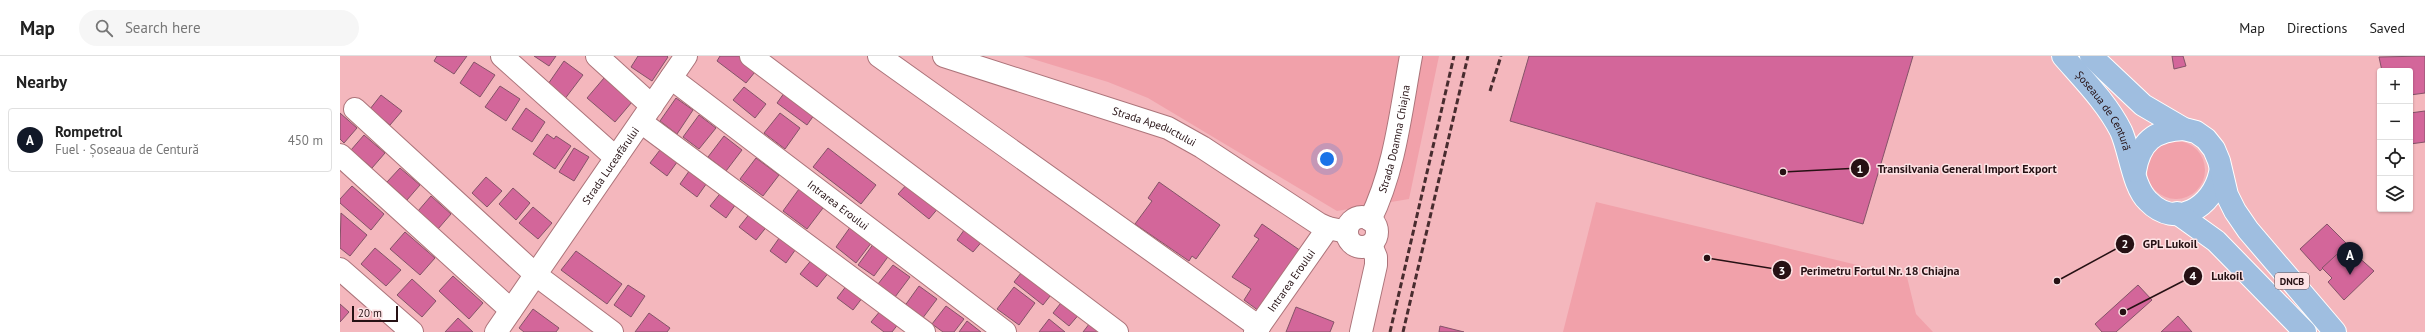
<!DOCTYPE html>
<meta charset="utf-8">
<style>
body{margin:0;font-family:"PT Sans",sans-serif;background:#f6f6f6;color:#222}
.controls{position:absolute;right:12px;top:12px;display:grid;overflow:hidden;border-radius:4px;box-shadow:0 1px 3px #0004}
.controls button{width:36px;height:36px;display:grid;place-items:center;padding:0;border:0;border-bottom:1px solid #e0e0e0;background:#fff;color:#222;font:20px sans-serif}
.scale{position:absolute;left:12px;bottom:10px;width:46px;box-sizing:border-box;padding-left:4px;border:2px solid #261114;border-top:0;font-size:11px;line-height:14px;white-space:nowrap;color:#261114;-webkit-text-stroke:3px #fde3e5;paint-order:stroke}
.you{position:absolute;left:987px;top:103px;width:14px;height:14px;margin:-10px;border:3px solid #fff;border-radius:50%;background:#1a73e8;box-shadow:0 0 0 6px #1a73e833}
.badge{display:grid;place-items:center;width:26px;height:26px;border-radius:50%;background:#111827;color:#fff;font-size:13px;font-weight:700}
.pin{position:absolute;translate:-50% -33px;filter:drop-shadow(0 1px 2px #0008)}
.pin::after{content:'';position:absolute;top:21px;width:14px;height:12px;background:inherit;clip-path:polygon(0 0,100% 0,50% 100%)}
.list{margin:0;padding:0;list-style:none}
h2{display:flex;justify-content:space-between;align-items:center;height:52px;margin:0;padding:0 16px;font-size:17px}
h2 small{font-size:13px;font-weight:400;color:#767676}
.list li{display:grid;grid-template-columns:26px 1fr auto;gap:12px;align-items:center;box-sizing:border-box;height:64px;margin:0 8px 8px;padding:0 8px;border:1px solid #e0e0e0;border-radius:4px}
.list b{display:block;font-size:15px;white-space:nowrap}
.list p{margin:0;font-size:13px;white-space:nowrap;color:#767676}
.list em{font-size:13px;font-style:normal;color:#767676}
.icon{flex:none;width:22px;height:22px;fill:none;stroke:currentColor;stroke-width:2;stroke-linecap:round;stroke-linejoin:round}
.map{position:relative;flex:none;width:2085px;height:276px;overflow:hidden}
header{display:flex;align-items:center;gap:24px;box-sizing:border-box;height:56px;padding:0 20px;background:#fff;border-bottom:1px solid #e0e0e0}
header strong{font-size:19px}
nav{display:flex;gap:22px;margin-inline-start:auto;font-size:14px}
.search{width:280px;height:36px;background:#f6f6f6;display:flex;align-items:center;gap:10px;box-sizing:border-box;padding:0 14px;border-radius:22px;color:#767676;font-size:15px}
main{display:flex}
aside{flex:1;background:#fff}
.map>svg:first-child{display:block}
.green{fill:#f1a1aa}
.building{fill:#d3669a;stroke:#845368}
.lines{fill:none;stroke-linecap:round;stroke-linejoin:round}
.minor-casing{stroke:#ac747a;stroke-width:24}
.major-casing{stroke:#fff;stroke-width:24}
.minor{stroke:#fff;stroke-width:22}
.major{stroke:#9fbee0;stroke-width:22}
.rail{stroke:#482c2f;stroke-width:3;stroke-dasharray:6 3;stroke-linecap:butt}
.labels{text-anchor:middle;stroke-width:3;stroke-linejoin:round;paint-order:stroke}
.shield{fill:#fde3e5;stroke:#665053;stroke-width:1}
.shield-label{font-size:10px;font-weight:bold;fill:#261114}
.street-label{font-size:11px;fill:#261114;stroke:#fde3e5}
.leader{fill:none;stroke:#261114;stroke-width:1.5}
.callout-dot{fill:#261114;stroke:#fde3e5;stroke-width:1.5}
.mark-label{font-size:12px;text-anchor:middle;font-weight:bold;fill:#fff}
.callout-label{font-size:12px;text-anchor:middle;font-weight:bold;fill:#261114;stroke:#fde3e5;stroke-width:3;stroke-linejoin:round;paint-order:stroke}
</style>
<header>
<strong>Map</strong>
<div class="search"><svg class="icon" aria-label="search" viewBox="0 0 24 24"><circle cx="10" cy="10" r="6"/><path d="M15 15l6 6"/></svg>Search here</div>
<nav><a>Map</a><a>Directions</a><a>Saved</a></nav>
</header>
<main>
<aside>
<h2>Nearby<small></small></h2>
<ul class="list">
<li><span class="badge">A</span><div><b>Rompetrol</b><p>Fuel · Șoseaua de Centură</p></div><em>450 m</em></li>
</ul>
</aside>
<div class="map">
<svg width="2085" height="276" viewBox="0 0 2085 276">
<rect width="100%" height="100%" fill="#f4b7bd"/>
<!-- green -->
<g class="green">
<path d="M683,0h416l-30,143 -72,12 -189,-113 -40,-16z"/>
<circle cx="1836" cy="114" r="29"/>
<path d="M1256,146l311,75 9,37 17,18h-370z"/>
</g>
<!-- building -->
<g class="building">
<path d="M97,0h30l-13,18 -20,-13z"/>
<path d="M194,0h22l-7,10z"/>
<path d="M298,0h29l1,1 -16,24 -21,-14z"/>
<path d="M380,0h25l14,11 -13,16 -29,-22z"/>
<path d="M1189,0h384l-50,168 -353,-103z"/>
<path d="M1832,0h11l3,10 -12,3z"/>
<path d="M2085,0v37l-15,2v-24h-28l-3,-14z"/>
<path d="M224,5l19,14 -19,25 -18,-13z"/>
<path d="M134,6l21,13 -15,22 -20,-14z"/>
<path d="M264,22l28,24 -17,20 -28,-24z"/>
<path d="M160,30l20,13 -14,22 -21,-14z"/>
<path d="M404,31l22,17 -11,14 -22,-18z"/>
<path d="M447,33l30,22 -10,14 -30,-22z"/>
<path d="M41,39l21,16 -12,14 -20,-16z"/>
<path d="M336,42l17,12 -16,24 -17,-13z"/>
<path d="M186,52l19,14 -13,20 -20,-13z"/>
<path d="M2085,55v31l-15,2v-31z"/>
<path d="M0,57l17,15 -13,15 -4,-4z"/>
<path d="M440,57l20,15 -15,21 -21,-16z"/>
<path d="M359,59l17,13 -17,21 -16,-12z"/>
<path d="M207,78l7,5 2,-3 15,10 -16,23 -22,-15z"/>
<path d="M24,79l21,18 -13,15 -21,-18z"/>
<path d="M384,80l18,14 -16,21 -18,-14z"/>
<path d="M323,90l17,12 -13,18 -17,-13z"/>
<path d="M234,92l15,9 -15,24 -15,-9z"/>
<path d="M488,92l48,37 -15,19 -48,-37z"/>
<path d="M416,102l23,17 -16,21 -23,-17z"/>
<path d="M352,111l17,13 -12,17 -17,-13z"/>
<path d="M60,112l20,17 -13,15 -20,-18z"/>
<path d="M146,121l16,14 -15,16 -15,-14z"/>
<path d="M570,125l30,25 -11,13 -31,-25z"/>
<path d="M819,126l61,43 -24,34 -4,-3 -3,5 -54,-37 17,-23 -4,-3z"/>
<path d="M12,130l32,28 -13,16 -31,-27v-4z"/>
<path d="M173,132l17,15 -14,17 -17,-16z"/>
<path d="M459,133l24,19 -16,21 -24,-18z"/>
<path d="M383,134l15,11 -12,17 -16,-12z"/>
<path d="M91,140l20,18 -13,15 -20,-18z"/>
<path d="M193,151l19,16 -14,16 -19,-16z"/>
<path d="M411,156l17,13 -12,15 -17,-13z"/>
<path d="M1,157l26,22 -17,21 -10,-8z"/>
<path d="M922,168l39,27 -42,60 -15,-11 7,-11 -19,-12 27,-38 -5,-3z"/>
<path d="M1987,168l21,21 -28,26 -20,-22z"/>
<path d="M511,170l21,16 -16,21 -20,-16z"/>
<path d="M627,170l17,13 -11,13 -16,-12z"/>
<path d="M65,176l30,26 -15,17 -30,-26z"/>
<path d="M442,178l16,12 -12,17 -16,-12z"/>
<path d="M534,187l16,11 -16,22 -16,-11z"/>
<path d="M2006,190l28,25 -30,29 -16,-18 4,-4 -10,-10z"/>
<path d="M35,192l26,22 -15,16 -25,-22z"/>
<path d="M236,195l46,33 -15,20 -46,-34z"/>
<path d="M473,202l17,13 -13,16 -17,-13z"/>
<path d="M553,209l17,12 -15,20 -17,-13z"/>
<path d="M685,212l29,23 -11,14 -29,-23z"/>
<path d="M113,220l30,27 -14,16 -30,-28z"/>
<path d="M72,223l24,22 -14,16 -25,-22z"/>
<path d="M288,229l17,11 -14,21 -17,-12z"/>
<path d="M507,229l16,12 -10,13 -16,-12z"/>
<path d="M1798,229l14,15 -36,32h-14l-7,-8z"/>
<path d="M579,230l18,13 -15,20 -18,-12z"/>
<path d="M674,231l21,16 -16,22 -22,-16z"/>
<path d="M724,243l17,13 -12,14 -16,-13z"/>
<path d="M0,248l9,8 -9,10z"/>
<path d="M606,250l18,13 -10,13h-11l-11,-8z"/>
<path d="M956,251l38,15 -4,10h-44z"/>
<path d="M193,253l26,19 -3,4h-32l-5,-4z"/>
<path d="M541,254l18,13 -7,9h-8l-13,-10z"/>
<path d="M309,257l21,15 -3,4h-32z"/>
<path d="M1838,260l14,16h-31z"/>
<path d="M118,262l15,14h-28z"/>
<path d="M709,263l16,13h-26z"/>
<path d="M753,263l15,13h-25z"/>
<path d="M627,265l14,11h-22z"/>
<path d="M1100,270l24,6h-25z"/>
</g>
<g class="lines">
<!-- minor casing -->
<g class="minor-casing">
<g id="minor">
<path d="M162,0l114,102"/>
<path d="M257,0l55,50"/>
<path d="M411,0l366,276"/>
<path d="M539,0l380,271"/>
<path id="s1" d="M604,0l224,72 34,19 117,77 9,4 19,4"/>
<path id="s2" d="M331,22l334,254"/>
<path d="M15,53l181,166 76,57"/>
<path d="M301,66l283,210"/>
<path d="M0,99l171,155"/>
<circle cx="1022" cy="176" r="15"/>
<path id="s3" d="M1030,164c25,-50 31,-110 41,-164"/>
<path d="M0,213l72,63"/>
<path id="s4" d="M156,276l190,-276"/>
<path id="s5" d="M915,276l73,-104"/>
<path d="M1021,276l15,-67v-8l-5,-12"/>
</g>
</g>
<!-- major casing -->
<g class="major-casing">
<g id="major">
<path id="s6" d="M1723,0c20,23 44,47 58,75 9,20 12,56 27,70 28,29 65,6 72,-28"/>
<path d="M1751,0l52,49 41,24 12,3 10,7 8,10 5,12 8,34 8,16 13,19 87,102"/>
<path d="M1795,115c5,-29 19,-41 49,-42"/>
<path d="M1837,157l39,28 89,91"/>
</g>
</g>
<!-- minor -->
<use href="#minor" class="minor"/>
<!-- major -->
<use href="#major" class="major"/>
<!-- rail -->
<g class="rail">
<path d="M1150,35l11,-35"/>
<path d="M1050,276l64,-276"/>
<path d="M1063,276l65,-276"/>
</g>
</g>
<g class="labels">
<!-- shield labels -->
<rect class="shield" x="1935" y="217" width="34" height="16" rx="3"/>
<g class="shield-label">
<text x="1952" y="229">DNCB</text>
</g>
<!-- street labels -->
<g class="street-label">
<text dy="4" stroke="none"><textPath href="#s6" startOffset="69">Șoseaua de Centură</textPath></text>
<text dy="4" stroke="none"><textPath href="#s1" startOffset="222">Strada Apeductului</textPath></text>
<text dy="4" stroke="none"><textPath href="#s3" startOffset="85">Strada Doamna Chiajna</textPath></text>
<text dy="4" stroke="none"><textPath href="#s4" startOffset="202">Strada Luceafărului</textPath></text>
<text dy="4" stroke="none"><textPath href="#s2" startOffset="210">Intrarea Eroului</textPath></text>
<text dy="4" stroke="none"><textPath href="#s5" startOffset="63">Intrarea Eroului</textPath></text>
</g>
</g>
<!-- callouts -->
<path class="leader" d="M1443 116L1520 112M1717 225L1785 188M1367 202L1442 214M1783 256L1853 220"/>
<g class="callout-dot">
<circle cx="1443" cy="116" r="4"/>
<circle cx="1717" cy="225" r="4"/>
<circle cx="1367" cy="202" r="4"/>
<circle cx="1783" cy="256" r="4"/>
<circle cx="1520" cy="112" r="10"/>
<circle cx="1785" cy="188" r="10"/>
<circle cx="1442" cy="214" r="10"/>
<circle cx="1853" cy="220" r="10"/>
</g>
<g class="mark-label">
<text x="1520" y="117">1</text>
<text x="1785" y="192">2</text>
<text x="1442" y="219">3</text>
<text x="1853" y="224">4</text>
</g>
<g class="callout-label">
<text x="1627" y="117">Transilvania General Import Export</text>
<text x="1830" y="192">GPL Lukoil</text>
<text x="1540" y="219">Perimetru Fortul Nr. 18 Chiajna</text>
<text x="1887" y="224">Lukoil</text>
</g>
</svg>
<div class="controls">
<button>+</button>
<button>−</button>
<button><svg class="icon" aria-label="locate" viewBox="0 0 24 24"><circle cx="12" cy="12" r="6"/><path d="M12 2v4M12 18v4M2 12h4M18 12h4"/></svg></button>
<button><svg class="icon" aria-label="layers" viewBox="0 0 24 24"><path d="M12 4l9 5-9 5-9-5zM3 14l9 5 9-5"/></svg></button>
</div>
<div class="scale">20 m</div>
<div class="you"></div>
<div class="pin badge" style="left:2010px;top:219px">A</div>
</div>
</main>
